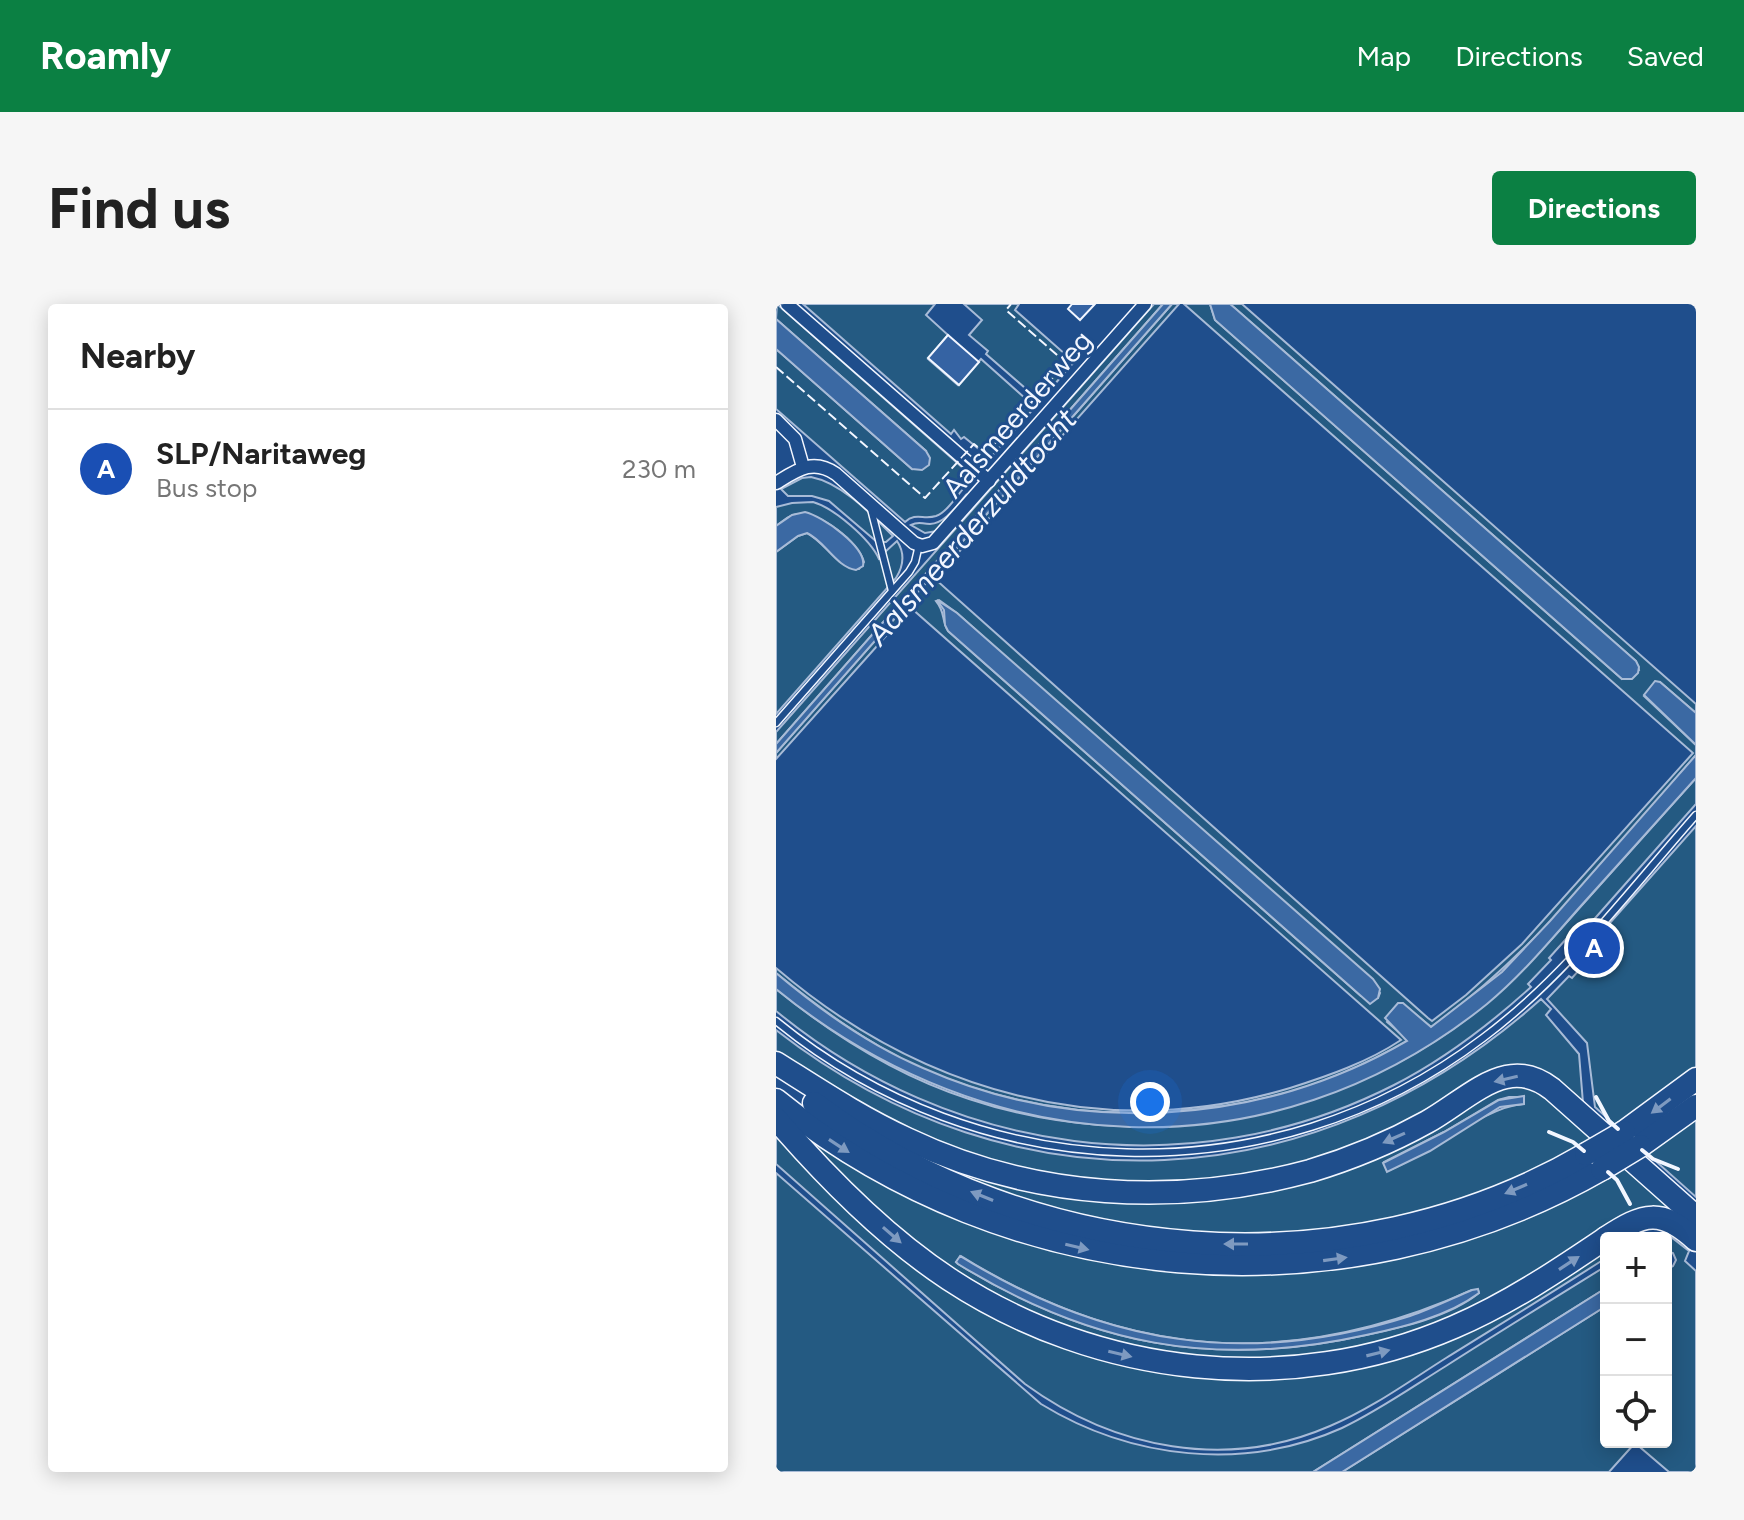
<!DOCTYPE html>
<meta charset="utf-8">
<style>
body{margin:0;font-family:Figtree,sans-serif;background:#f6f6f6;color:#222}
.controls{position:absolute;right:24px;bottom:24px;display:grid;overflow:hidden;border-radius:8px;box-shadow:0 4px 20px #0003}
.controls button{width:72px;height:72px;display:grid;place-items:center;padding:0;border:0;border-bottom:2px solid #e0e0e0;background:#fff;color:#222;font:40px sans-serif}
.you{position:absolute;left:374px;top:798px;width:28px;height:28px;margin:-20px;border:6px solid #fff;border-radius:50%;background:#1a73e8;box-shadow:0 0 0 12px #1a73e833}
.badge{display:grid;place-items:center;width:52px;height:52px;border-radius:50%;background:#0b8043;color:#fff;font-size:26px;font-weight:700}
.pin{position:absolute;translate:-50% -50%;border:4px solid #fff;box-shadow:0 2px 8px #0006}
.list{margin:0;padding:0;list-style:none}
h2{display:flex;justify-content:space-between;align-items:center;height:104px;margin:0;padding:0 32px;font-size:34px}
h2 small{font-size:26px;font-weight:400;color:#767676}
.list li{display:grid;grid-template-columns:52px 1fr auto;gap:24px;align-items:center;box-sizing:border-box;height:120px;padding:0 32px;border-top:2px solid #e0e0e0}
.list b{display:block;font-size:30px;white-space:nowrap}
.list p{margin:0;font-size:26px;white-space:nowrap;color:#767676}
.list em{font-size:26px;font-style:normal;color:#767676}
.icon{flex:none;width:44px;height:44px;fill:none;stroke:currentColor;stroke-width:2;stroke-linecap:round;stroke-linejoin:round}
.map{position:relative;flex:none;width:920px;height:1168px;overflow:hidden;border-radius:8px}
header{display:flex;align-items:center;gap:48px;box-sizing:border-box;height:112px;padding:0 40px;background:#0b8043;color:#fff}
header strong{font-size:38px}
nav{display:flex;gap:44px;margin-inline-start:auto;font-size:28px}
.intro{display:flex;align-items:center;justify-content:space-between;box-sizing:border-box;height:192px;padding:0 48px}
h1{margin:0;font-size:56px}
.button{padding:20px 36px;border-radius:8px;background:#0b8043;color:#fff;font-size:28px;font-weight:700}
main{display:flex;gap:48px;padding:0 48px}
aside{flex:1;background:#fff;border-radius:8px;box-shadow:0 4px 20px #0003}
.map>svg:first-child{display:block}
.green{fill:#245a82;stroke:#a8bbd7;stroke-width:2;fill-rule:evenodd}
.water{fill:#3b69a3;stroke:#a8bbd7;stroke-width:2}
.building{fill:#3563a3;stroke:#f2f6ff;stroke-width:2}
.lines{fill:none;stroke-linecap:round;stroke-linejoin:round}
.lane-casing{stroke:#f2f6ff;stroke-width:9}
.street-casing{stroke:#f2f6ff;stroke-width:15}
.highway-casing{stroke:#f2f6ff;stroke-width:25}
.lane{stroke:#1f4e8c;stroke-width:6}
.street{stroke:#1f4e8c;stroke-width:12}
.highway{stroke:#1f4e8c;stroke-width:22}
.highway-bridge-casing{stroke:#f2f6ff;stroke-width:25;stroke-linecap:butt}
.highway-bridge{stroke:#1f4e8c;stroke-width:22}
.fence{stroke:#f2f6ff;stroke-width:2;stroke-dasharray:10 4;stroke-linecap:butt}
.wall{stroke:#f2f6ff;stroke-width:4}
.oneway{fill:#7e9ac0}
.labels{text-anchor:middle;stroke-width:6;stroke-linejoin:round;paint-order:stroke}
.street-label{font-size:28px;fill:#f2f6ff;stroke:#1f4e8c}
.water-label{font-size:30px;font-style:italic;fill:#f2f6ff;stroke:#1f4e8c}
</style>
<header>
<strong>Roamly</strong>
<nav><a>Map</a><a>Directions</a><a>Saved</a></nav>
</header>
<div class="intro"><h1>Find us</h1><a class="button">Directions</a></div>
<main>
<aside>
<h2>Nearby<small></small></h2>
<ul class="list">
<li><span class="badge" style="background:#1a4fb4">A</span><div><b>SLP/Naritaweg</b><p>Bus stop</p></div><em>230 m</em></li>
</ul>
</aside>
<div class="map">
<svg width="920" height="1168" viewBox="0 0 920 1168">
<rect width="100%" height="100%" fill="#1f4e8c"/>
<!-- green -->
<g class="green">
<path d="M1,0l186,164 5,15c-9,9 -20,29 -32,33 -13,4 -20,-4 -31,6l-129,-113v-60l136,120 14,-18 -150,-132z"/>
<path d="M27,0h132l-9,11 22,20 -20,24 30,26 23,-26 54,48 -45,51 -26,-21 -3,2 -7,-9 -3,4z"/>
<path d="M188,0h55l-4,6 59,52 -34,39 -54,-47 2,-3 -19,-16 13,-15z"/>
<path d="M378,0h9l-387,440v-12z"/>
<path d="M396,0h7l-244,275 493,439 4,3 34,-26 56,-51 171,-191 -509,-449h26l5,16 407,359 17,-9 -3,-9 -406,-357h12l454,400v9l-36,-31 -16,14 52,49v10c-83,95 -162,199 -265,272l-28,-23 -16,18 21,18c-147,86 -329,96 -485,29 -54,-24 -101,-59 -147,-96v-5c145,124 328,176 514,120 38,-12 78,-26 111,-48l-490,-432 -135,151v-6zM163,296l18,13 423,380 -2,5 -17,-2 -413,-365c-7,-11 -2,-18 -12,-30z"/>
<path d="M35,173c31,6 60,37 82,59l-7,6h-9l-48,-41 -17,-5h-24l-7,-7 21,-11z"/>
<path d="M191,190l-30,37 -12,2 -14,-8c8,-4 10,-1 19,-1 16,-1 27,-19 37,-30z"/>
<path d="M37,198c21,6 57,37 66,57l6,-2v-5l12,-11c8,12 7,24 -1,37l-120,136v-162l22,-16 9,-3c18,9 31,36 52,36l5,-7c-5,-20 -44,-50 -65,-48 -9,0 -16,7 -23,12v-19l16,-4z"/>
<path d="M920,474v26l-114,129 -6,-5 -27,30 2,2 -23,24 3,3c-42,38 -86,72 -137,98 -204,104 -443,70 -618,-74v-22c58,47 121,87 193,110 170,57 367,24 508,-88 40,-32 73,-70 106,-107 38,-42 75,-84 113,-126z"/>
<path d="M920,522v243l-78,56 31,28 47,-38v82l-101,-90 -8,-64 -40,-44 22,-23 3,2 27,-30 -6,-6z"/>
<path d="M765,695l10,10 -5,6 33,39 4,49 -53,-31 -126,57 -139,48 -187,8 -151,-41 -132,-77 -19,-15v-22c240,187 541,170 765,-31z"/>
<path d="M743,779l25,7 17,12 135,120v11c-19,-16 -35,-25 -61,-18 -66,37 -123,84 -193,113 -171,68 -365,40 -512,-68 -47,-34 -87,-79 -129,-119l6,-7c211,142 472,185 711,84 24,-10 48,-21 71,-33 7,-4 15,-6 22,-10l-32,-28c-8,3 -13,9 -20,13 -26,15 -55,27 -83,37 -225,79 -447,40 -643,-89l2,-3c162,96 353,125 531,50 22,-9 45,-19 66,-31 27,-15 54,-40 87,-41zM733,793h15l-1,7c-40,3 -93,51 -136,67l-3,-9 60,-30 54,-32zM185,952c167,104 331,115 511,34h6l1,3c-30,24 -76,34 -113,42 -153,34 -275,10 -408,-71l-2,-2z"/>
<path d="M0,824l134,128 201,100 255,4 240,-117v15c-53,34 -107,67 -160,100 -38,24 -75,51 -116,68 -103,45 -216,23 -305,-42l-249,-220z"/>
<path d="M0,869l265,231c90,55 203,68 301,24 36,-17 70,-41 104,-62 53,-34 107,-67 160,-100v22l-293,184h-537z"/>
<path d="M883,931l12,2 18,14 -4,10 11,10v201h-27l-34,-29 -26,29h-267l264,-166v136h60v-172l7,-4 3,-6 -3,-7 -7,-2v-13h-15z"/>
</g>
<!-- water -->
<g class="water">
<path d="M387,0h9l-396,449v-9z"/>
<path d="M434,0h20l6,5 400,352 3,6 -1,6 -6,6h-10l-407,-359z"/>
<path d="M0,15l150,132 4,7 -1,7 -7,5 -10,-1 -136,-120z"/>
<path d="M29,208c17,4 62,35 58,54l-7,4c-20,-3 -31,-29 -49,-37l-9,3 -22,16v-26l16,-11z"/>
<path d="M161,296l20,13 416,366 7,10 -2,9 -8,6 -9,-8 -413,-365 -3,-6 -1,-15z"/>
<path d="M879,377l5,1 36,31v32l-52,-50z"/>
<path d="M920,451v23c-39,43 -78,87 -117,130 -29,33 -58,68 -92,96 -217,175 -499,158 -711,-15v-16c45,38 93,72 147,95 155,69 339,58 484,-27l-22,-23 13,-15h5l28,24 71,-55 48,-51z"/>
<path d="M748,792v8l-24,3 -70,44 -43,21 -4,-9 61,-31 55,-32z"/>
<path d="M184,952c145,89 287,112 450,60 21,-7 41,-17 62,-26l6,-1 1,4c-31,23 -75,34 -113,42 -152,34 -276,10 -408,-71l-2,-2z"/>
<path d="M830,984v18l-264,166h-29z"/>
</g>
<!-- building -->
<g class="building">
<path d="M296,0h23l-15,16 -12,-11z"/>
<path d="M172,31l31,27 -20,23 -31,-27z"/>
</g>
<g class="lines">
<!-- lane casing -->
<g class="lane-casing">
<g id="lane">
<path d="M95,205l21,82"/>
<path d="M0,419l133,-151 6,-10 4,-17"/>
<path d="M0,717c204,167 495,178 707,17 82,-61 146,-147 213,-223"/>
</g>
</g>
<!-- street casing -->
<g class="street-casing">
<g id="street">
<path d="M11,0l202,177"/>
<path d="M0,116l19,19 8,28"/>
<path d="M0,179c21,-13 37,-25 60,-9l78,69 8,3 11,-3 212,-239"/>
</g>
</g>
<!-- highway casing -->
<g class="highway-casing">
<g id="highway">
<path d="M0,759c43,27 85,55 131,76 126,60 269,68 403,32 40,-12 81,-29 117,-49 24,-13 54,-40 79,-45 17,-4 33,2 46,12l144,128"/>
<path d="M0,796c233,189 566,218 826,69"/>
<path d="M38,799c219,164 533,191 772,51"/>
<path d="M0,815c50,58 109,118 173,160 149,98 341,119 505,48 54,-23 103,-56 152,-89"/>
<path d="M848,828l72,-53"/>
<path d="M864,842l56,-40"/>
<path d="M830,934c38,-25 55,-30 90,2"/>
</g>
</g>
<!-- lane -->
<use href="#lane" class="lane"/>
<!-- street -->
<use href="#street" class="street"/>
<!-- highway -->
<use href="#highway" class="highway"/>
<!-- highway-bridge casing -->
<g class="highway-bridge-casing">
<g id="highway-bridge">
<path d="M810,850l38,-22"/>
<path d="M826,865l38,-23"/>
</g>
</g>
<!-- highway-bridge -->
<use href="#highway-bridge" class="highway-bridge"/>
<!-- fence -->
<path class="fence" d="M0,63l149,131 49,-54 12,10 80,-91 -60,-53 5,-6"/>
<!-- wall -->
<g class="wall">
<path d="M820,793l13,24 9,8"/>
<path d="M773,828l24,10 11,9"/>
<path d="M866,846l11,9 25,10"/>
<path d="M832,868l9,8 13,24"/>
</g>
</g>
<!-- one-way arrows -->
<defs><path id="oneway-solid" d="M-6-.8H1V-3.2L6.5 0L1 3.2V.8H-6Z" transform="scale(2)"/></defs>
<g class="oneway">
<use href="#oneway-solid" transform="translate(730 775) rotate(167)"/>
<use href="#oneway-solid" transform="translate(885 802) rotate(143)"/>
<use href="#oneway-solid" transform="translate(618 834) rotate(156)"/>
<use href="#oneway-solid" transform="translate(63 842) rotate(33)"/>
<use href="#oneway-solid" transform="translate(740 885) rotate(157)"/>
<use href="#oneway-solid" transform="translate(206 892) rotate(-158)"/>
<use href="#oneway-solid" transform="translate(116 931) rotate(41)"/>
<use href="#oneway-solid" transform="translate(460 940) rotate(-180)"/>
<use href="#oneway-solid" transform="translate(301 943) rotate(13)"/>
<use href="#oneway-solid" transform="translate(559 955) rotate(-8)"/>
<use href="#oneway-solid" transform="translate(793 959) rotate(-33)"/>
<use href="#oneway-solid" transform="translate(602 1049) rotate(-14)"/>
<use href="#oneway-solid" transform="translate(344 1050) rotate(13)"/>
</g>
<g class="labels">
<!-- street labels -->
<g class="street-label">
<text transform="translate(241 110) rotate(-49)" y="10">Aalsmeerderweg</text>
</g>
<!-- water labels -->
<g class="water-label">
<text transform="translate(196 223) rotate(-49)" y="10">Aalsmeerderzuidtocht</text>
</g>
</g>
</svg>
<div class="controls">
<button>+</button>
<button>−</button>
<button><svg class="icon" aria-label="locate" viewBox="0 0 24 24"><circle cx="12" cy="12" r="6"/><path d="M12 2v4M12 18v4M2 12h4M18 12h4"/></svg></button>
</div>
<div class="you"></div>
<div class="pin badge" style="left:818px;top:644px;background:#1a4fb4">A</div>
</div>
</main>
